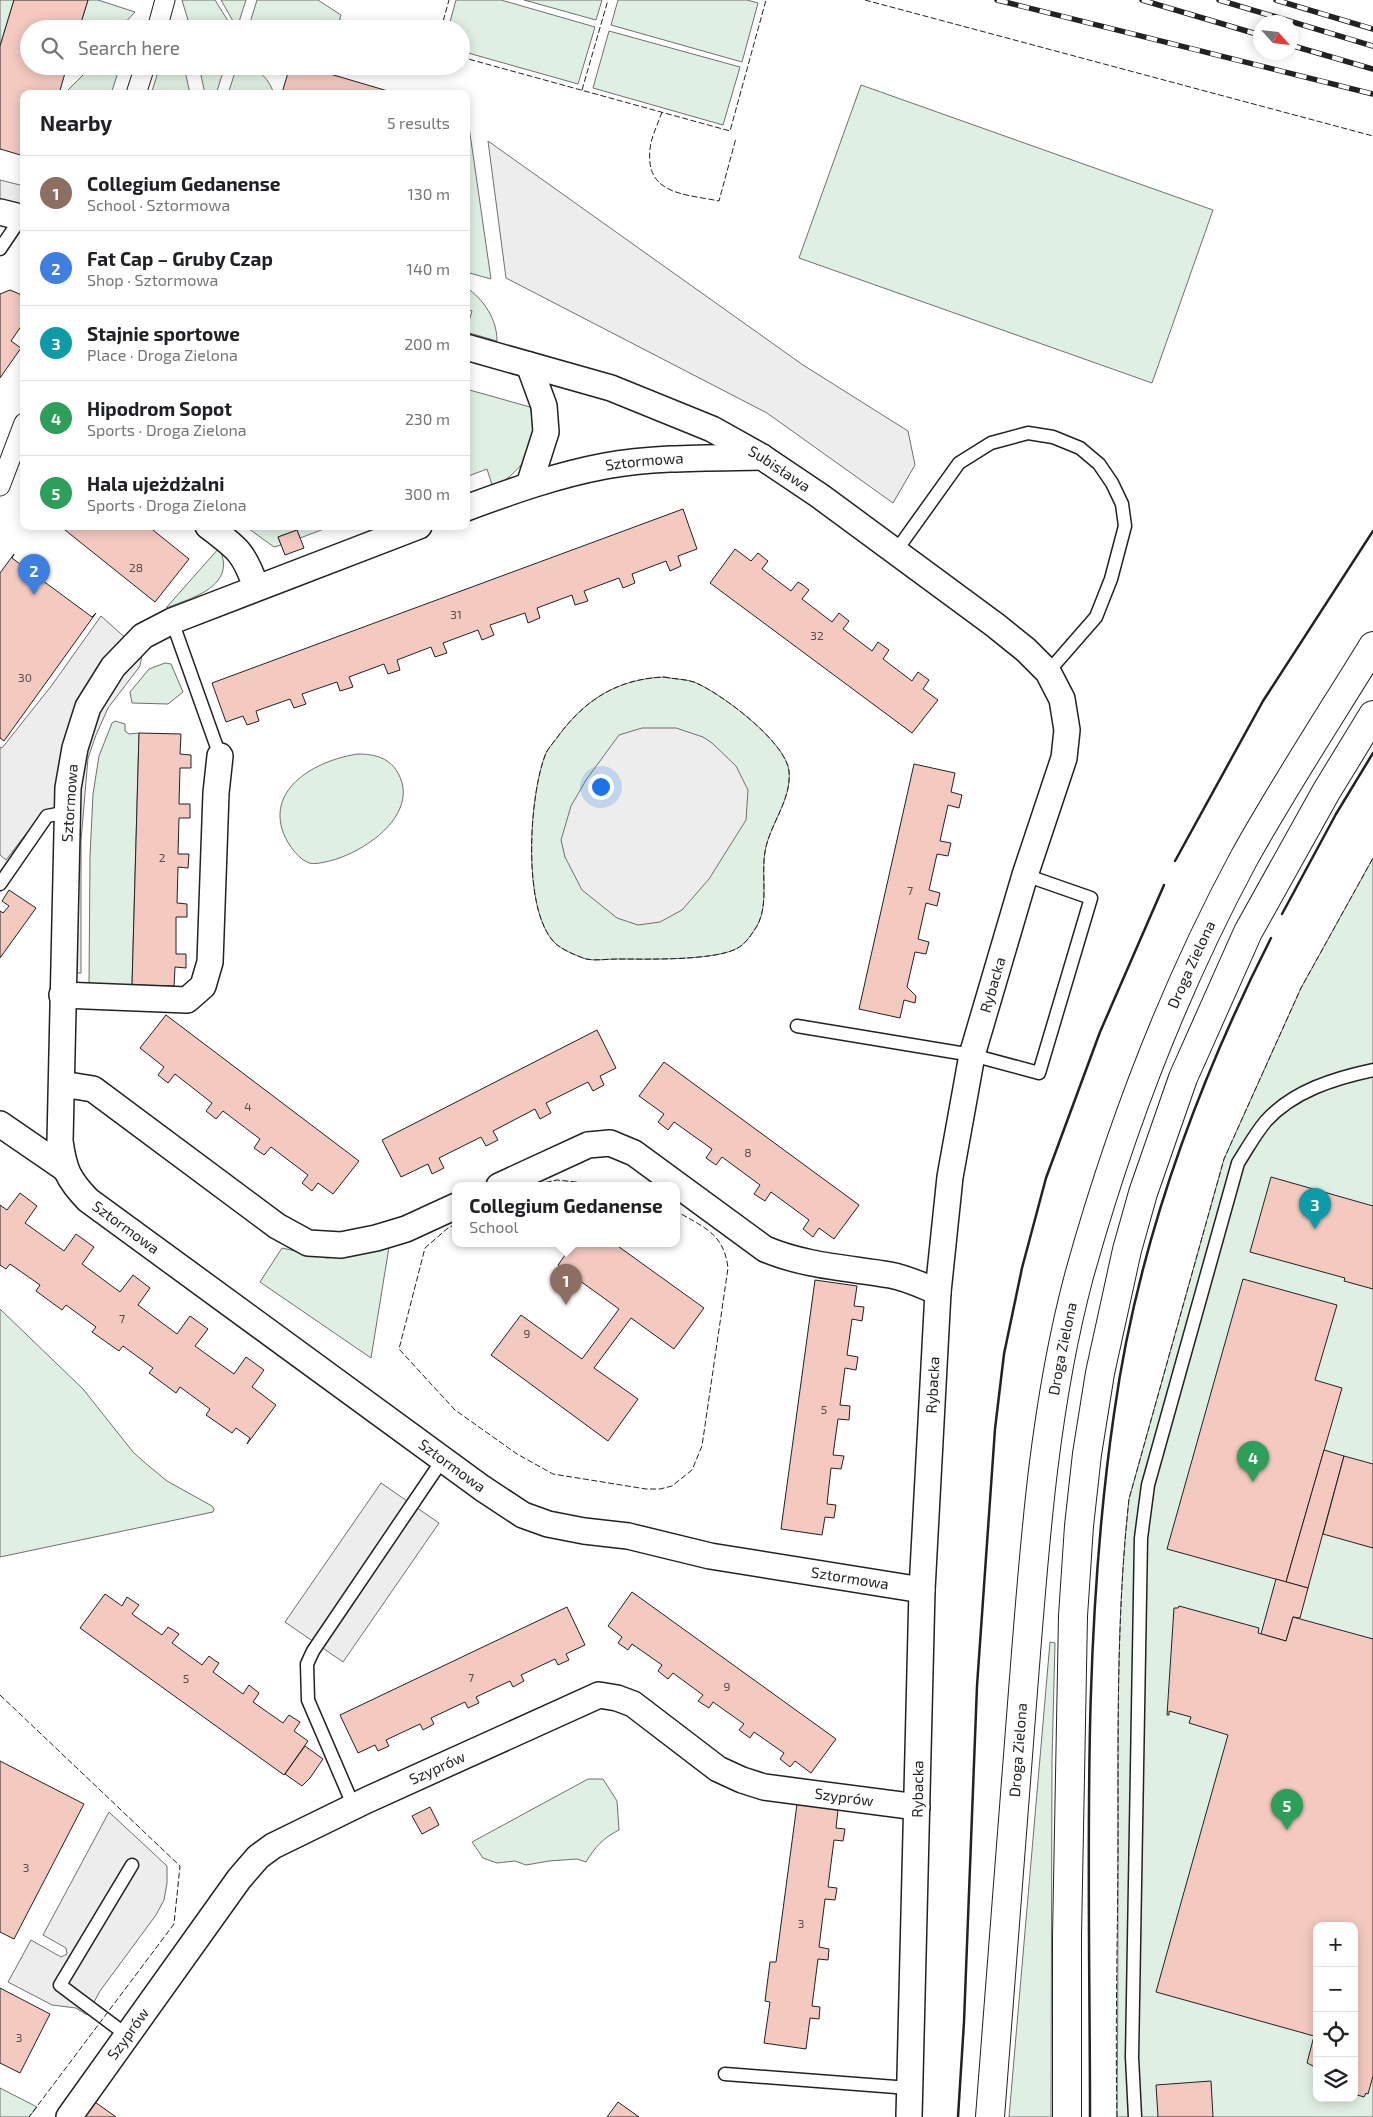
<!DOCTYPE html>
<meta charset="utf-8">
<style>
body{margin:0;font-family:"Exo 2",sans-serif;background:#f6f6f6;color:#202124}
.controls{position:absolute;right:15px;bottom:15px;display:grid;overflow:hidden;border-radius:10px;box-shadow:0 2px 12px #0003}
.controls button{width:45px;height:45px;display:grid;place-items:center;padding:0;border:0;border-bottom:1px solid #e0e0e0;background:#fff;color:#202124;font:25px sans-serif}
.compass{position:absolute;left:1253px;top:15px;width:45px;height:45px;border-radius:50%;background:#fff;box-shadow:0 2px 12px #0003;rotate:117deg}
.you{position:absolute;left:600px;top:786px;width:18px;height:18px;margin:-12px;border:4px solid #fff;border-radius:50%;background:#1a73e8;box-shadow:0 0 0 8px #1a73e833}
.badge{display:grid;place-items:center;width:32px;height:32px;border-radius:50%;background:#7c3aed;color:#fff;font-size:16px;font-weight:700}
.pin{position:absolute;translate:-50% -41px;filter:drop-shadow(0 1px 2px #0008)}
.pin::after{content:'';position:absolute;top:26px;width:18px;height:15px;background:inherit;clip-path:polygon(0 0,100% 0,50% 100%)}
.popup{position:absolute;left:452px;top:1182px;width:228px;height:65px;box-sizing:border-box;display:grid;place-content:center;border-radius:10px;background:#fff;filter:drop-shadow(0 1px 4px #0005);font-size:16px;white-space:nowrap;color:#757577}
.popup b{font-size:19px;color:#202124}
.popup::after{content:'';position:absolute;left:50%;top:100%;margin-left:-10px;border:10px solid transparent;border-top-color:#fff}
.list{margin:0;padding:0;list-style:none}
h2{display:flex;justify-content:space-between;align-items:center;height:65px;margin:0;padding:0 20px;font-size:21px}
h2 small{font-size:16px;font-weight:400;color:#757577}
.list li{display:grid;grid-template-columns:32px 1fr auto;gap:15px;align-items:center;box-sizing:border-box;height:75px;padding:0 20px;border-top:1px solid #e0e0e0}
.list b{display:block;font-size:19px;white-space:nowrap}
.list p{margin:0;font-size:16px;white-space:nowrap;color:#757577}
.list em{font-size:16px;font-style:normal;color:#757577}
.icon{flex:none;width:28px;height:28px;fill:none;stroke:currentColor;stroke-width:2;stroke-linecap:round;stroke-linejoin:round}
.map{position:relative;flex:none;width:1373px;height:2117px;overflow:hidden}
.search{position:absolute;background:#fff;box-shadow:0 2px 12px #0003;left:20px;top:20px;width:450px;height:55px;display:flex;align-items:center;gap:12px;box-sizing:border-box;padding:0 18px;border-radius:28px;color:#757577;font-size:19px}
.panel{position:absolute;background:#fff;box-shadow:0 2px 12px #0003;left:20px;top:90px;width:450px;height:440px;border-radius:10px}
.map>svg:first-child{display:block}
.green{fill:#e0efe3;stroke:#6f6f6f;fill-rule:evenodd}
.parking{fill:#ededed;stroke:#6f6f6f}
.building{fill:#f3c9c0;stroke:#222}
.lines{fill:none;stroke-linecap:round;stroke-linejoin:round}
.service-casing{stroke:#222;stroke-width:15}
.pedestrian-casing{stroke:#222;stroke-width:21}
.minor-casing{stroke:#222;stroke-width:28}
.tertiary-casing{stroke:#222;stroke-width:30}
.service{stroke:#fff;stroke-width:12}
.pedestrian{stroke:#fff;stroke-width:19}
.minor{stroke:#fff;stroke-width:25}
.tertiary{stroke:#fff;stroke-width:28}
.rail-casing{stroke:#222;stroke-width:5.5}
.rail{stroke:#fff;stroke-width:4;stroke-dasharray:11;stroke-linecap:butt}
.fence{stroke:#222;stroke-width:1;stroke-dasharray:6 2.5;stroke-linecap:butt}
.wall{stroke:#222;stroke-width:2.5}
.labels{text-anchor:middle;stroke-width:4;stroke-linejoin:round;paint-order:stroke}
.number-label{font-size:12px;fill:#564c4a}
.street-label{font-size:15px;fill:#222;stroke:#fff}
</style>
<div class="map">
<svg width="1373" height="2117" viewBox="0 0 1373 2117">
<rect width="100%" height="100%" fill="#fff"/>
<!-- green -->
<g class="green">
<path d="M0,0h14l-14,46z"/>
<path d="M88,0h10l37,12 -16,17h-40z"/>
<path d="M182,0h33l18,29h-30l-15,-9z"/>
<path d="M221,0h25l-9,28z"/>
<path d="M257,0h61l23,15 -4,14h-89z"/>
<path d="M456,0h45l94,27 -17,57 -117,-33v-22h-13z"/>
<path d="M524,0h78l-6,20z"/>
<path d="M618,0h129l11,3 -16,59 -131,-37z"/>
<path d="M609,31l131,36 -17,58 -130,-37z"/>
<path d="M92,66h28l-9,28h-47z"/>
<path d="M160,66h24l6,28h-39z"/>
<path d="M199,66h26l-9,28h-11z"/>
<path d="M237,66c19,0 31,10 37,28h-46z"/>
<path d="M861,85l352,125 -61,173 -353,-125z"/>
<path d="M466,106l25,173 -25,-7z"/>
<path d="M466,287c18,13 31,32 31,54l-31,-9 6,-21 -6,-2z"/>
<path d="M466,389l64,18c11,38 -5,62 -37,81l-6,-19 -21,8z"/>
<path d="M245,526h87l-32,12 -3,-8 -19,7 3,8 -7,2z"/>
<path d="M219,548c19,38 -27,50 -53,60z"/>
<path d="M165,663l6,1 12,28 -15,12 -36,-1 -2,-11 19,-23z"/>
<path d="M664,677c9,2 21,2 30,5 27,11 92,60 95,89 3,29 -20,54 -24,81 -4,24 4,52 -8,74 -6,9 -11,18 -21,23 -25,12 -90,10 -119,10 -10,0 -22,2 -31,0 -9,-3 -26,-10 -32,-17 -32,-33 -25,-148 -8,-189 3,-6 9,-12 13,-18 27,-36 59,-56 105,-58z"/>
<path d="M115,721l10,3v7l4,3 10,-1 -7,252 -2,2 -41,-3 1,-128 3,-62 6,-38 13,-33z"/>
<path d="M358,754c17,0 33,4 41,21 5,10 6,21 1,33 -10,26 -48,49 -75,54 -5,1 -13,3 -18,0 -11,-5 -22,-22 -25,-33 -13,-45 40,-70 76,-75z"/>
<path d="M1373,858v1259h-256c1,-108 1,-215 1,-323 0,-98 0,-198 11,-295l95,-340 77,-171zM1317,1926h37v172h-37z"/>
<path d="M389,1247l-18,111 -111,-76 22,-34 45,10z"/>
<path d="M0,1309l83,80 50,63 11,10 23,19 45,25 2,3 -1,3 -213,45z"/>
<path d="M1050,1642l5,1 -3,116 -1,358h-42z"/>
<path d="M588,1779h15l14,22 2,29c-16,8 -24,17 -33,32l-9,-3 -28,2 -23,4 -11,-4 -18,2 -14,-5 -11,-16z"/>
<path d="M0,2088l37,19 -8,10h-29z"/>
</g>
<!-- parking -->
<g class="parking">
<path d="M488,141l315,224 105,66 7,34 -22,38 -126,-90 -261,-135z"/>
<path d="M0,180l24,6v21l-24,-7z"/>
<path d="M101,616l29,26 -25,32 -42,134 -21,5 -36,47 -6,-5v-108l2,1 50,-63z"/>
<path d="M142,655l-2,11 -32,42 -12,27 -8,23 -7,83v132h-8l4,-182 19,-74 24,-41z"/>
<path d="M642,728h34l27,9 9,6 24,23 12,24 -2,30 -37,59 -27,31 -22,12 -22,3 -21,-7 -35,-28 -17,-33 -4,-17 10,-34 15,-26 33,-45z"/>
<path d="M381,1483l58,40 -96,139 -58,-40z"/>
<path d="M109,1812l58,54v17l-3,17 -8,15 -56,76 -13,24 -11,-7 -24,-3 -44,-23 23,-42 30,17 6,-3 -1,-6 -23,-13z"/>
</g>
<!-- building -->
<g class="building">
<path d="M14,0h74l-9,29h-50v37h38l-8,28h-35v62l-24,-7v-103z"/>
<path d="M290,66h13l95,28h-112l-4,-1z"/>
<path d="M10,290l14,6v26l-13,19 10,7 -21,30v-84z"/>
<path d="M683,509l14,40 -19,7 3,10 -11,5 -4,-10 -34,13 3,9 -12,5 -4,-10 -35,13 4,10 -13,4 -3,-10 -35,13 3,10 -5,2 -7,3 -3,-10 -35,12 4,10 -12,5 -4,-10 -35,13 4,10 -12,4 -4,-10 -34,13 3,10 -12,4 -4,-10 -35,13 4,10 -13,4 -3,-9 -35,12 4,10 -12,4 -4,-9 -34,12 3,10 -12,4 -4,-9 -17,6 -14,-39z"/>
<path d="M60,526h88l41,33 -34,43z"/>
<path d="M297,530l7,18 -19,7 -7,-18z"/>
<path d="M735,549l16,12 7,-8 10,8 -6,8 29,22 7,-9 5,3 6,5 -7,9 30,23 7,-9 10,8 -6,8 29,22 6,-9 11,8 -6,9 29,22 6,-9 11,8 -6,9 15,11 -26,33 -202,-150z"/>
<path d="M14,554l-2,4 80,59 4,-4 -92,128 -4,-3v-165z"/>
<path d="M139,733l42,1 -1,20 11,1v13h-11l-1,36h11v14h-11l-1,36h11l-1,14 -10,-1 -1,36 10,1v13h-11v37h10v14l-11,-1 -1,19 -42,-1z"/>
<path d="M914,764l41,9 -4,19 11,3 -3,13 -11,-3 -8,36 11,2 -3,13 -11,-2 -8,36 11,3 -3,13 -11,-3 -8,36 11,3 -3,12 -11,-2 -8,35 9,9 -1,7 -11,-3 -4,18 -41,-9z"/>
<path d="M9,890l27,18 -36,50v-47l3,2 6,-7 -7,-5z"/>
<path d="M166,1015l193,146 -26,33 -15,-11 -6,8 -10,-8 6,-8 -37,-28 -7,8 -10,-7 6,-9 -37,-28 -7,8 -10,-8 6,-8 -37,-29 -7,9 -10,-8 6,-8 -24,-19z"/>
<path d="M597,1030l19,38 -16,8 4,9 -11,6 -5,-9 -42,21 5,10 -11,6 -5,-10 -42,22 5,9 -12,6 -5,-9 -42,21 5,10 -12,6 -4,-10 -27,13 -19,-37z"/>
<path d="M664,1062l195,143 -25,34 -15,-11 -6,9 -10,-8 6,-9 -38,-28 -6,9 -11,-7 6,-9 -38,-28 -6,8 -10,-7 6,-9 -38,-27 -6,8 -10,-8 6,-8 -25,-18z"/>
<path d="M1271,1177l102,29v83l-29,-8 1,-3 -95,-26z"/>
<path d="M20,1193l17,13 -12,17 39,28 12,-17 18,13 -12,17 38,28 13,-17 17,13 -12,17 39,29 13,-18 18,13 -13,17 39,28 12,-17 18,13 -12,17 24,18 -29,39 3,-6 -14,-10 -4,5 -26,-18 4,-6 -30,-22 -4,6 -27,-20 4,-5 -30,-22 -4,5 -27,-19 4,-5 -30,-22 -4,5 -26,-19 4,-6 -30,-21 -4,5 -6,-4v-60l7,5z"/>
<path d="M573,1244h42l89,64 -30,41 -43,-31 -37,50 44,31 -30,42 -117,-86 30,-40 61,44 37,-50 -61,-44z"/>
<path d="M1243,1279l94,26 -22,75 27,8 -56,194 -119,-33z"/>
<path d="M815,1280l42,6 -3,20 10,1 -2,14 -10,-2 -5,36 11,2 -2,13 -11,-2 -5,37 10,1 -1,14 -11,-1 -5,36 11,1 -3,13 -10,-1 -4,36 9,1 -2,13 -9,-1 -3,18 -41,-6z"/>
<path d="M1324,1450l20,6 -36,132 -22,-6z"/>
<path d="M1344,1456l29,8v84l-50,-14z"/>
<path d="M1276,1579l32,9 -8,30 -7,-1 -7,24 -25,-7z"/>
<path d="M632,1592l204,147 -25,34 -16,-12 -5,6 -10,-8 4,-6 -30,-21 -4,6 -11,-8 5,-6 -31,-22 -4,6 -11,-7 5,-6 -30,-22 -5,6 -10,-8 4,-6 -30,-21 -4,6 -10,-7 4,-6 -14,-11z"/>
<path d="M105,1594l17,12 5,-9 12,8 -7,9 30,21 6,-8 5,3 6,4 -7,9 30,22 7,-9 5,4 5,3 -6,9 30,22 6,-9 10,8 -6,9 30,21 6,-8 11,7 -6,9 14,10 -24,34 -204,-147z"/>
<path d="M1179,1606l80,22 -1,5 28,8 7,-24 80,22v437l-5,18 -2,-1 -2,4 -10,-3v-168h-37v142l-10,-5 7,-27 -158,-44 72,-257 -39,-12 2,-6 -22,-6v4h-2l7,-107h4z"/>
<path d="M567,1607l18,38 -19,9 3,6 -11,5 -3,-6 -34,16 3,6 -11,6 -3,-6 -34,16 3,6 -11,5 -3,-6 -34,16 3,6 -11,6 -3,-6 -34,16 3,6 -11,5 -3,-6 -17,8 -18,-38z"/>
<path d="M305,1746l18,13 -13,19 -8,8 -17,-12z"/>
<path d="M0,1761l84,43 -70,135 -14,-7z"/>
<path d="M797,1804l41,6 -2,18 9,1 -2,12 -9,-1 -6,47 9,1 -2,12 -10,-1 -6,48 10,2 -1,11 -10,-1 -6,47 8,1 -1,12 -9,-1 -4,31 -42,-6 6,-41 -5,-1 5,-39h6z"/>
<path d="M430,1807l9,18 -17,9 -10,-18z"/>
<path d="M0,1988l50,26 -30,59 -20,-10z"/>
<path d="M1211,2081l2,36h-55l-2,-32z"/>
<path d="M95,2102l21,15h-32z"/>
<path d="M618,2102l21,15h-32z"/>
</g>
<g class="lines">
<!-- service casing -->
<g class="service-casing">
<g id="service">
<path d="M0,249l21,-31"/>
<path d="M896,551l63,-88 32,-20 37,-10 25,4 27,11 19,16 13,19 10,21 3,22 -14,53 -15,38 -48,55"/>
<path d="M172,621l48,135"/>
<path d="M0,884l47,-68 21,-4"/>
<path d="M797,1026l175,29 67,18 52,-175 -66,-23"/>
<path d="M354,1807l-46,-107 -1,-36 6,-13 130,-192"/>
<path d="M128,2036l-68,-51 72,-120"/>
<path d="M725,2074l184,14"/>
<path d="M1135,2117l-3,-60 9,-519 7,-53 90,-322c9,-14 17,-29 28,-42 27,-30 69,-43 107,-51"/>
</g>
</g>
<!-- pedestrian casing -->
<g class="pedestrian-casing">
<g id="pedestrian">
<path d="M157,29l8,-29"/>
<path d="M136,94l9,-28"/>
<path d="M0,486l24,-63"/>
</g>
</g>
<!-- minor casing -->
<g class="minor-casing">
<g id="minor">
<path d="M0,212l24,6"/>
<path id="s1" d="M466,347l145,41 101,41 50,28 58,39 175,129 31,25 22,22 14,27 5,31 -3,28 -39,117 -53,180 -22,122 -12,115 -16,298 -13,527"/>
<path d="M529,485l17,-53 -2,-26 -15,-41"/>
<path id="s2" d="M466,508c46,-17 91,-33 139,-42 51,-9 105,-8 157,-9"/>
<path d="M208,526c29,22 36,26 48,61"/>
<path id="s3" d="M419,526l-247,95 -29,15 -30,31 -25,40 -13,41 -7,40 -8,353c4,29 8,38 28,59l394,288 41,27 25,9 36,7 44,5 82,20 212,34"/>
<path d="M62,995l125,5 16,-14 7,-24 6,-169 4,-37"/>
<path d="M62,1084l31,5 184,137 31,17 33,2 35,-7 30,-9 50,-23"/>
<path d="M0,1124l64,44"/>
<path d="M499,1186l89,-41 22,-2 24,10 131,96c40,17 83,19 125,26 17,3 33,11 48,17"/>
<path id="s4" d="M69,2117l170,-238 19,-22 15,-11 94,-46 232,-105 18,3 16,6 85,65 24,11 22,7 153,20"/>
</g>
</g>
<!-- tertiary casing -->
<g class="tertiary-casing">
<g id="tertiary">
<path id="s5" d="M990,2117c11,-142 22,-284 33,-426 11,-138 20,-280 56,-415 40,-144 94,-286 165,-418 40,-72 86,-142 129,-212"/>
<path d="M1067,2117v-181l6,-320 6,-90 8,-72 13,-81 27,-123 16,-57 40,-115 65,-146 78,-140 47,-77"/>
</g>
</g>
<!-- service -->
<use href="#service" class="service"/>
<!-- pedestrian -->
<use href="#pedestrian" class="pedestrian"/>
<!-- minor -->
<use href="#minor" class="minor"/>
<!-- tertiary -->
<use href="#tertiary" class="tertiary"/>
<!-- rail casing -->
<g class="rail-casing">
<g id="rail">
<path d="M997,0l376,94"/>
<path d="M1142,0l118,35"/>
<path d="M1219,0l154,46"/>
<path d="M1276,0l97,29"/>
<path d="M1290,45l83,24"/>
</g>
</g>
<!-- rail -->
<use href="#rail" class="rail"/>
<!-- fence -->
<g class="fence">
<path d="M865,0l508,136"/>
<path d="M441,29l8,-29"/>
<path d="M461,57l269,74 36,-131"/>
<path d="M582,90l26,-90"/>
<path d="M662,112c-4,12 -11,25 -12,37 -5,46 35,45 69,52l17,-63"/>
<path d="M664,677c9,2 21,2 30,5 27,11 92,60 95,89 3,29 -20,54 -24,81 -4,24 4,52 -8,74 -6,9 -11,18 -21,23 -25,12 -90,10 -119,10 -10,0 -22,2 -31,0 -9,-3 -26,-10 -32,-17 -32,-33 -25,-148 -8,-189 3,-6 9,-12 13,-18 27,-36 59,-56 105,-58z"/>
<path d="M529,1186l28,-6 56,6"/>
<path d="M456,1224l-8,4 -23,20 -26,101 56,61 62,44 36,20 93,15h14l12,-3 20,-16 10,-24 26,-178c-4,-35 -25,-41 -52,-57"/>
<path d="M0,1695l180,171 -6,58 -145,193"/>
<path d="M1117,2117c-2,-95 1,-190 1,-285 0,-111 -1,-223 11,-333l95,-340 77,-171 72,-130"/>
</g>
<!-- wall -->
<g class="wall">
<path d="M1175,861l88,-160 110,-170"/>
<path d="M1282,914l54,-100 37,-61"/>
<path d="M958,2117l6,-95 13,-336 18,-257 9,-75 18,-86 24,-90 54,-146 64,-147"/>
<path d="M1090,2117c0,-234 -10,-470 24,-703 23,-166 81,-326 157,-476"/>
</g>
</g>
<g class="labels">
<!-- number labels -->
<g class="number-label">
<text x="136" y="572">28</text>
<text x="456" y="619">31</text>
<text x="817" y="640">32</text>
<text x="25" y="682">30</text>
<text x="162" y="862">2</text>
<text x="910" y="895">7</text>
<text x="248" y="1111">4</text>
<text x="748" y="1157">8</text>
<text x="122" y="1323">7</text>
<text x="527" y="1338">9</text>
<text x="824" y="1414">5</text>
<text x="471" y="1682">7</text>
<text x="186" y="1683">5</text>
<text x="727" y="1691">9</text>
<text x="26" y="1872">3</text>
<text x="801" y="1928">3</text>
<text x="19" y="2042">3</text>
</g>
<!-- street labels -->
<g class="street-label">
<text dy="5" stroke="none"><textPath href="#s2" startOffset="185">Sztormowa</textPath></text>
<text dy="5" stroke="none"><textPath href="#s1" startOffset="338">Subisława</textPath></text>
<text transform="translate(70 803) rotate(-86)" y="5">Sztormowa</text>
<text dy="5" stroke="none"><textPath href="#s5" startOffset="1178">Droga Zielona</textPath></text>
<text transform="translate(993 985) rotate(-74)" y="5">Rybacka</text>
<text dy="5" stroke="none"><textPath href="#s3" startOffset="938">Sztormowa</textPath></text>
<text dy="5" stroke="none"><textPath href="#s5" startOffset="772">Droga Zielona</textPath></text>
<text transform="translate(933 1385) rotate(-87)" y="5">Rybacka</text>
<text dy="5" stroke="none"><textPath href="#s3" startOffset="1342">Sztormowa</textPath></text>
<text dy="5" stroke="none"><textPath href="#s3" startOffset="1762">Sztormowa</textPath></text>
<text dy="5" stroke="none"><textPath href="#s5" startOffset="368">Droga Zielona</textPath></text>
<text dy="5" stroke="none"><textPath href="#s4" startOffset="522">Szyprów</textPath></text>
<text transform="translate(918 1789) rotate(-89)" y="5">Rybacka</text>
<text dy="5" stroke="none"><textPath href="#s4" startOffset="972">Szyprów</textPath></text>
<text dy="5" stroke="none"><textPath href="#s4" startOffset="102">Szyprów</textPath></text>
</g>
</g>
</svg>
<div class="controls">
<button>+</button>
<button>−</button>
<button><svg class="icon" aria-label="locate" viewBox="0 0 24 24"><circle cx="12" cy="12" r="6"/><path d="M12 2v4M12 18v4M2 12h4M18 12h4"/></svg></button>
<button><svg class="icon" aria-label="layers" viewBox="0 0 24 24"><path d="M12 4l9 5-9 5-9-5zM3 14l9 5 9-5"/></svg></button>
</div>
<svg class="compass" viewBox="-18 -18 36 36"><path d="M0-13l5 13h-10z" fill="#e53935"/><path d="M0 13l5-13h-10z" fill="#757577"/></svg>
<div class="you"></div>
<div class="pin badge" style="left:566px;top:1305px;background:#8d6e63">1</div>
<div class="popup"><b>Collegium Gedanense</b>School</div>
<div class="pin badge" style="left:34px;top:595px;background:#3f7fe0">2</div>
<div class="pin badge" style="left:1315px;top:1229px;background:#0f9aa8">3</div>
<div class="pin badge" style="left:1253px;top:1482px;background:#2e9e5b">4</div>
<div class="pin badge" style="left:1287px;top:1830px;background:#2e9e5b">5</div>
<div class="search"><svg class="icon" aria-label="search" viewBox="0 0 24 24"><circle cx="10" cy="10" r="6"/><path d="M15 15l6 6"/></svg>Search here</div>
<section class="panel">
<h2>Nearby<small>5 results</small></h2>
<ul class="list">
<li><span class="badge" style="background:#8d6e63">1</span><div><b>Collegium Gedanense</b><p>School · Sztormowa</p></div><em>130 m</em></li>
<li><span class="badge" style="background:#3f7fe0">2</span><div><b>Fat Cap – Gruby Czap</b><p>Shop · Sztormowa</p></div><em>140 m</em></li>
<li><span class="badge" style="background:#0f9aa8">3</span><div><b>Stajnie sportowe</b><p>Place · Droga Zielona</p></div><em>200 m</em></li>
<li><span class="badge" style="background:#2e9e5b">4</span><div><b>Hipodrom Sopot</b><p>Sports · Droga Zielona</p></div><em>230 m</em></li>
<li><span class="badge" style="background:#2e9e5b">5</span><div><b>Hala ujeżdżalni</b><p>Sports · Droga Zielona</p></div><em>300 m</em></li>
</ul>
</section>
</div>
